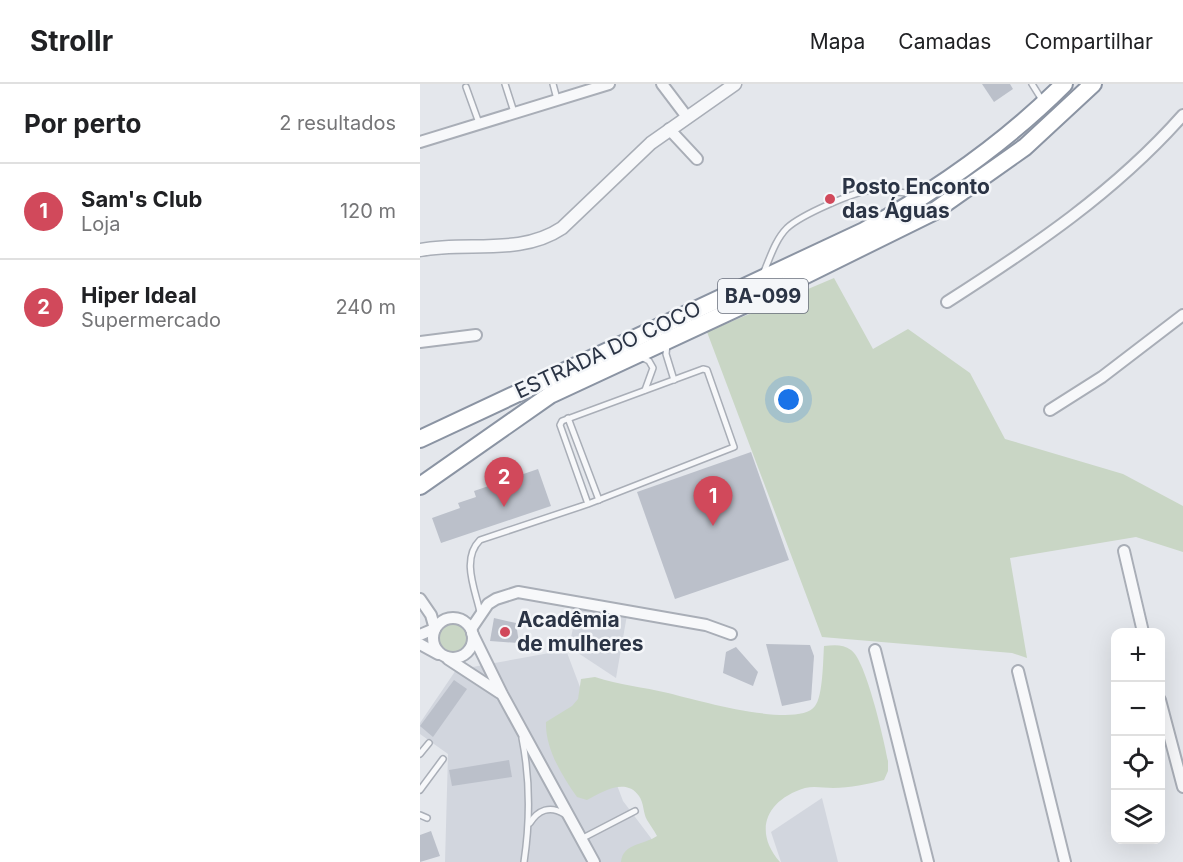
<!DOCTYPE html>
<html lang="pt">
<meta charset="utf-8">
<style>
body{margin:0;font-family:Inter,sans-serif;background:#f6f6f6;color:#202124}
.controls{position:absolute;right:18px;bottom:18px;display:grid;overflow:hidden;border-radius:12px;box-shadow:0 6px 24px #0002}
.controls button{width:54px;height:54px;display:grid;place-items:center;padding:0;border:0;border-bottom:2px solid #e0e0e0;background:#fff;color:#202124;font:30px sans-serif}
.you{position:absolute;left:369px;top:316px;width:21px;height:21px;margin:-15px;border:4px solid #fff;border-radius:50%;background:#1a73e8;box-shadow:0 0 0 9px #1a73e833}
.badge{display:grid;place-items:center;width:39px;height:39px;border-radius:50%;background:#d1495b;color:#fff;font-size:20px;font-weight:700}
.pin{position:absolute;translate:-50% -50px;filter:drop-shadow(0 2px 3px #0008)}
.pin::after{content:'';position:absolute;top:32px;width:21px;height:18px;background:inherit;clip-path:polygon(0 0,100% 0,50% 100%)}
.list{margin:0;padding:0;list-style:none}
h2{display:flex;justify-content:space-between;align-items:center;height:78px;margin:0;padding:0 24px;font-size:26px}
h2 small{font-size:20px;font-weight:400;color:#757577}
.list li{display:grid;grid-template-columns:39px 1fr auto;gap:18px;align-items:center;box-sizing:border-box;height:96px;padding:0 24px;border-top:2px solid #e0e0e0}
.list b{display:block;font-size:22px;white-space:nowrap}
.list p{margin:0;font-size:20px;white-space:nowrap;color:#757577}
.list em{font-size:20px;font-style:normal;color:#757577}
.icon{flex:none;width:33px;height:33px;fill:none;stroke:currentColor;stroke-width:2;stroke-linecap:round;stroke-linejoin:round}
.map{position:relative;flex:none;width:763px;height:778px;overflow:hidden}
header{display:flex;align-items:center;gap:36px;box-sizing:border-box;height:84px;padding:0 30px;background:#fff;border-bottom:2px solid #e0e0e0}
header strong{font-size:28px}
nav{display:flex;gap:33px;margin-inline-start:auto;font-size:21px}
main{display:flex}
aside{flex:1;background:#fff}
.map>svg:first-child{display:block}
.built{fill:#d2d6de}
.green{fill:#c9d6c5}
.building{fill:#bbc0ca}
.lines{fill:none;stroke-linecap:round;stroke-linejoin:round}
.service-casing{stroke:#a9aeb7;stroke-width:8}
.minor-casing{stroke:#a9aeb7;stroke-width:14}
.tertiary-casing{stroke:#a9aeb7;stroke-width:15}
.trunk-casing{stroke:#8b94a3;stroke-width:20}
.service{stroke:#f7f8fa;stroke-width:5}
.minor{stroke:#f7f8fa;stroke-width:10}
.tertiary{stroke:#f7f8fa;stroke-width:12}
.trunk{stroke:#fff;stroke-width:16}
.poi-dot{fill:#d1495b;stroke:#f4f6f9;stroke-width:2}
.labels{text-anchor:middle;stroke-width:5;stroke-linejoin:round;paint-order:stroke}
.shield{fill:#f4f6f9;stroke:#676e7b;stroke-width:1.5}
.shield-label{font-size:20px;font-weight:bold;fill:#2b3445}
.poi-label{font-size:21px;font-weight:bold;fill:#2b3445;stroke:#f4f6f9;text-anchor:start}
.street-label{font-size:21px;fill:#2b3445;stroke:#f4f6f9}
</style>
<header>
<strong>Strollr</strong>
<nav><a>Mapa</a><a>Camadas</a><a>Compartilhar</a></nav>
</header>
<main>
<aside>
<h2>Por perto<small>2 resultados</small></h2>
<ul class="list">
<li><span class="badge">1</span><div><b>Sam's Club</b><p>Loja</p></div><em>120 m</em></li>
<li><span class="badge">2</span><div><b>Hiper Ideal</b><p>Supermercado</p></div><em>240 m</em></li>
</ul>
</aside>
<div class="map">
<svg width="763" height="778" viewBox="0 0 763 778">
<rect width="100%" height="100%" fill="#e4e7ec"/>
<!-- built -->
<g class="built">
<path d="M157,525l50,6 -11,63 -47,-31z"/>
<path d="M146,566l57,151 46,61h-224l3,-108 -28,-20v-11l36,-53z"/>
<path d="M402,714l16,64h-57l-10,-30z"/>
</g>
<!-- green -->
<g class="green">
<path d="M414,194l39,71 35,-20 62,44 35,66 118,35 60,32v46l-47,-15 -126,21 17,100 -15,-5 -190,-16 -115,-305z"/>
<circle cx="32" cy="554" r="15"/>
<path d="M404,562c10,-1 19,-2 27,4 15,10 33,90 37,111v10l-4,9c-16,4 -34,8 -51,8 -9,0 -19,-2 -28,0 -39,12 -52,43 -25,74h-159c2,-19 23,-17 36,-26 -3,-6 -7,-11 -10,-16 -4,-7 -3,-17 -8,-24 -13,-19 -37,-4 -52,4l-10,-3c-15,-21 -32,-49 -31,-75l26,-16 6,-7 3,-20 14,-2c24,8 48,10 73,16 25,6 130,37 147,13 8,-10 8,-46 9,-60z"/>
</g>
<!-- building -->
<g class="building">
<path d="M562,0h28l3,5 -19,13z"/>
<path d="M331,368l38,108 -114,39 -38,-107z"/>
<path d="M118,385l13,37 -110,37 -9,-25 28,-10 -2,-5 18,-6 -2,-6z"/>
<path d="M74,534l22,5 3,20 -29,-2z"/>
<path d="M346,560l44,1 4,11 -3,44 -29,6z"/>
<path d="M316,563l22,25 -5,14 -30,-13 3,-21z"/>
<path d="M34,596l13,9 -34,48 -13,-11z"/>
<path d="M89,676l3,17 -60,9 -3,-16z"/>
<path d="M11,747l9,25 -20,6v-27z"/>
</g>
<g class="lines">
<!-- service casing -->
<g class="service-casing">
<g id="service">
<path d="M85,0l9,28"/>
<path d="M133,0l4,15"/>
<path d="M612,0l10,16"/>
<path d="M46,3l13,36"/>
<path d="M343,190c7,-16 12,-34 24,-46 14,-13 68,-37 86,-38 14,0 29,3 42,4"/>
<path d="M247,260l-1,10 8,26"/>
<path d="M221,273l8,4 4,7 -8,22"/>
<path d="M148,334l31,82"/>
<path d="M60,528c-5,-23 -19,-53 0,-72l108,-36 146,-57 -27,-77 -4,-1 -141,52 -2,4 28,79"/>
<path d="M102,654c8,40 8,84 2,124"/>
<path d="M0,670l9,-11"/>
<path d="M0,706l23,-31"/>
<path d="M0,731l7,3"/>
<path d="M110,739c8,-13 20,-18 34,-9"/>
<path d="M161,755l54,-28"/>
</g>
</g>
<!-- minor casing -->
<g class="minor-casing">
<g id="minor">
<path d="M242,0l25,33"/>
<path d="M249,45l28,30"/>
<path d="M0,58l189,-58"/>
<path d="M527,218c86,-55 168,-110 236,-187"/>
<path d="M0,258l56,-7"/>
<path d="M630,326l52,-33 81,-62"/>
<path d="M704,467l19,81"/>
<path d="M0,515l11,16 4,14"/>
<circle cx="33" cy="554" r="20"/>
<path d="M51,545l17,-25 8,-5 22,-7 188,33 25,9"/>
<path d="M52,549l30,61 92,168"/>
<path d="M0,551l14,-6"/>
<path d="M0,560l18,10"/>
<path d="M455,566l53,212"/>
<path d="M28,575l52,34"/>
<path d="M598,587l47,191"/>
<path d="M740,616l23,87"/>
</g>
</g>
<!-- tertiary casing -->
<g class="tertiary-casing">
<path id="tertiary" d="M0,166c48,-9 100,6 142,-22l89,-85 84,-59"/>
</g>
<!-- trunk casing -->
<g class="trunk-casing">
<g id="trunk">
<path d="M0,355l444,-208c72,-40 142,-89 200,-147"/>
<path d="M0,402l130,-91 217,-101 166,-82 92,-65 68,-63"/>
</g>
</g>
<!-- service -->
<use href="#service" class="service"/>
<!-- minor -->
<use href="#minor" class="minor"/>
<!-- tertiary -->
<use href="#tertiary" class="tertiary"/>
<!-- trunk -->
<use href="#trunk" class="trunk"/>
</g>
<!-- markers -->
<g class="poi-dot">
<circle cx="410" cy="115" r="6"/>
<circle cx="85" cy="548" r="6"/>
</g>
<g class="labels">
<!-- shield labels -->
<rect class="shield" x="298" y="195" width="90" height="34" rx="4.5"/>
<g class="shield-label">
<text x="343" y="219">BA-099</text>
</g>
<!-- poi labels -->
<g class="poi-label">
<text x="422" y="110">Posto Enconto<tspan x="422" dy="24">das Águas</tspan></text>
<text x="97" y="543">Acadêmia<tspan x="97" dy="24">de mulheres</tspan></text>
</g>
<!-- street labels -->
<g class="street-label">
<text transform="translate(188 266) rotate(-25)" y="7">ESTRADA DO COCO</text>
</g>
</g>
</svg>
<div class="controls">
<button>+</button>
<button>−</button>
<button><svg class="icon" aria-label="locate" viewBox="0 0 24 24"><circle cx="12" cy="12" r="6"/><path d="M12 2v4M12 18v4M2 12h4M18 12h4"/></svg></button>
<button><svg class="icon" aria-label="layers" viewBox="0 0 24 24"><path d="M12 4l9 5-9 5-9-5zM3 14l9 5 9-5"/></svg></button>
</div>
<div class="you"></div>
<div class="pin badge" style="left:293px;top:442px">1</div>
<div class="pin badge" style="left:84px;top:423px">2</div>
</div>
</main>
